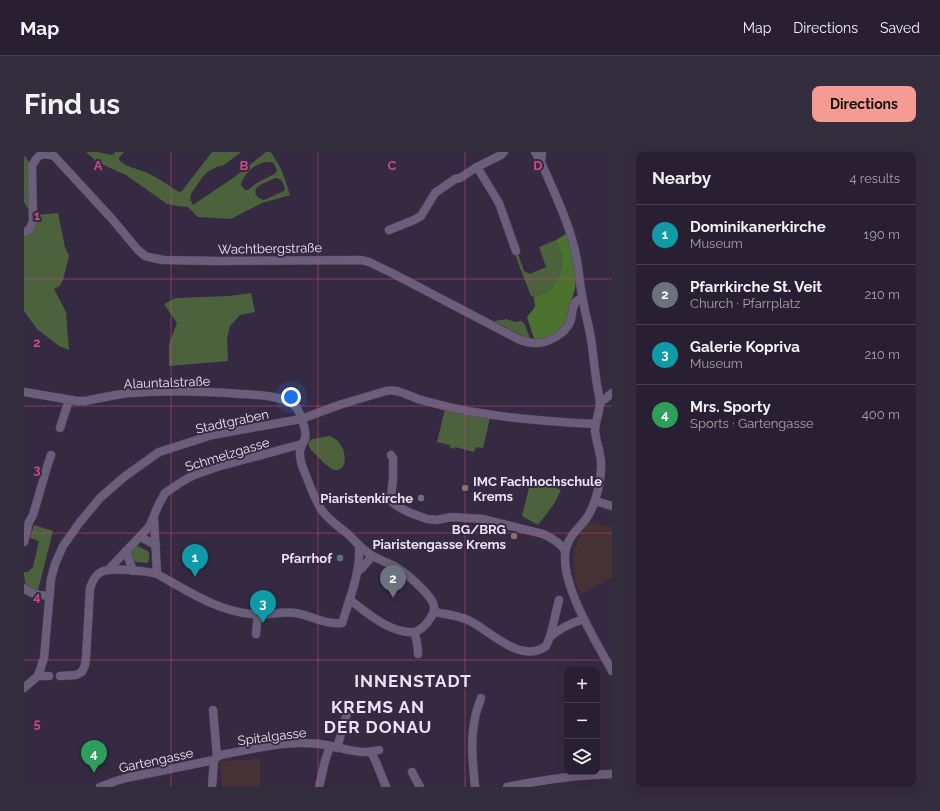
<!DOCTYPE html>
<meta charset="utf-8">
<style>
body{margin:0;font-family:Raleway,sans-serif;background:#342d3e;color:#f1f3f6}
.controls{position:absolute;right:12px;bottom:12px;display:grid;overflow:hidden;border-radius:8px;box-shadow:0 4px 16px #0002}
.controls button{width:36px;height:36px;display:grid;place-items:center;padding:0;border:0;border-bottom:1px solid #443e4d;background:#282032;color:#f1f3f6;font:20px sans-serif}
.you{position:absolute;left:267px;top:245px;width:14px;height:14px;margin:-10px;border:3px solid #fff;border-radius:50%;background:#1a73e8;box-shadow:0 0 0 6px #1a73e833}
.badge{display:grid;place-items:center;width:26px;height:26px;border-radius:50%;background:#f59c92;color:#fff;font-size:13px;font-weight:700}
.pin{position:absolute;translate:-50% -33px;filter:drop-shadow(0 1px 2px #0008)}
.pin::after{content:'';position:absolute;top:21px;width:14px;height:12px;background:inherit;clip-path:polygon(0 0,100% 0,50% 100%)}
.list{margin:0;padding:0;list-style:none}
h2{display:flex;justify-content:space-between;align-items:center;height:52px;margin:0;padding:0 16px;font-size:17px}
h2 small{font-size:13px;font-weight:400;color:#a5a3ac}
.list li{display:grid;grid-template-columns:26px 1fr auto;gap:12px;align-items:center;box-sizing:border-box;height:60px;padding:0 16px;border-top:1px solid #443e4d}
.list b{display:block;font-size:15px;white-space:nowrap}
.list p{margin:0;font-size:13px;white-space:nowrap;color:#a5a3ac}
.list em{font-size:13px;font-style:normal;color:#a5a3ac}
.icon{flex:none;width:22px;height:22px;fill:none;stroke:currentColor;stroke-width:2;stroke-linecap:round;stroke-linejoin:round}
.map{position:relative;flex:none;width:588px;height:635px;overflow:hidden;border-radius:8px}
header{display:flex;align-items:center;gap:24px;box-sizing:border-box;height:56px;padding:0 20px;background:#282032;border-bottom:1px solid #443e4d}
header strong{font-size:19px}
nav{display:flex;gap:22px;margin-inline-start:auto;font-size:14px}
.intro{display:flex;align-items:center;justify-content:space-between;box-sizing:border-box;height:96px;padding:0 24px}
h1{margin:0;font-size:28px}
.button{padding:10px 18px;border-radius:8px;background:#f59c92;color:#111;font-size:14px;font-weight:700}
main{display:flex;gap:24px;padding:0 24px}
aside{flex:1;background:#282032;border-radius:8px;box-shadow:0 4px 16px #0002}
.map>svg:first-child{display:block}
.education{fill:#463135}
.green{fill:#4b623d;fill-rule:evenodd}
.forest{fill:#4b722f}
.lines{fill:none;stroke-linecap:round;stroke-linejoin:round}
.street-casing{stroke:#53485e;stroke-width:9}
.street{stroke:#6b5e7a;stroke-width:8}
.grid{fill:none;stroke:#cc4b81;stroke-width:1;stroke-opacity:0.55}
.education-dot{fill:#8d6e63;stroke:#362a43;stroke-width:1.5}
.worship-dot{fill:#6b7280;stroke:#362a43;stroke-width:1.5}
.service-dot{fill:#5c6f8a;stroke:#362a43;stroke-width:1.5}
.labels{text-anchor:middle;stroke-width:4;stroke-linejoin:round;paint-order:stroke}
.street-label{font-size:13px;fill:#ebe3f4;stroke:#362a43}
.poi-label{font-size:13px;font-weight:bold;fill:#ebe3f4;stroke:#362a43;text-anchor:end}
.district-label{font-size:17px;font-weight:bold;letter-spacing:1px;fill:#ebe3f4;stroke:#362a43}
.grid-label{font-size:13px;text-anchor:middle;font-weight:bold;fill:#cc4b81;stroke:#362a43;stroke-width:4;stroke-linejoin:round;paint-order:stroke}
</style>
<header>
<strong>Map</strong>
<nav><a>Map</a><a>Directions</a><a>Saved</a></nav>
</header>
<div class="intro"><h1>Find us</h1><a class="button">Directions</a></div>
<main>
<div class="map">
<svg width="588" height="635" viewBox="0 0 588 635">
<rect width="100%" height="100%" fill="#362a43"/>
<!-- education -->
<g class="education">
<path d="M564,369l19,6h5v51l-32,17 -6,-20v-8l-1,-1 1,-18h2l2,-8z"/>
<path d="M236,607v28h-38l-2,-26z"/>
</g>
<!-- green -->
<g class="green">
<path d="M62,0h11l15,3 4,-3h8l-5,6v2c9,8 16,8 26,12 12,5 23,13 34,20l3,-1 30,-39h29l-17,13 -7,2 -8,4 -6,5 -12,18 -1,5 3,6 40,-27 33,-26h5l11,19 8,24 -28,8 -31,16 -33,-2 -10,-10 -11,-1 -10,-2 -41,-29 -29,-13zM242,10h5l3,1 3,7 -1,3 -19,10 -9,7h-3l-4,-5c1,-8 11,-18 18,-21 2,-1 5,-2 7,-2zM251,26c8,1 8,4 10,11l-1,2 -20,9c-7,-2 -10,-5 -8,-12l6,-4z"/>
<path d="M0,2l5,8v56l-1,-9 -4,-7z"/>
<path d="M34,61l7,34 4,9 -6,24 -3,6 -6,3 12,23 3,38 -10,-4 -22,-17 -13,-18v-77c11,-5 13,-7 12,-19z"/>
<path d="M532,88l6,15 -1,17 -9,16 -6,4 -12,5 -3,-1 -17,-44 3,-1 7,20 6,3 16,-7 -7,-20z"/>
<path d="M227,141l4,19 -15,3 -10,11 -3,12 1,23 -59,5v-22l8,-21 -13,-19 12,-6 54,-2z"/>
<path d="M483,167l8,3 7,-1 3,4 5,13 -1,1 -5,-2 -30,-16z"/>
<path d="M421,257l45,9 -7,30 -7,-1 -2,5 -19,-5v2l-6,-2 1,-2 -13,-3z"/>
<path d="M305,284c20,5 21,41 3,33 -5,-3 -10,-8 -14,-12 -4,-4 -10,-9 -10,-15l5,-3z"/>
<path d="M507,328l14,3 16,7 -7,14 -16,21 -16,-9z"/>
<path d="M10,373l19,6 -15,59c-12,-1 -14,-7 -14,-18h4l5,-5 6,-26 -9,-3z"/>
<path d="M112,393l13,7v8l-2,3 -10,-1 -5,-2 -2,-9z"/>
</g>
<!-- forest -->
<path class="forest" d="M542,82c4,12 10,29 10,42 1,9 -3,18 -5,27 -2,7 -2,14 -6,20 -5,9 -21,18 -31,16l-7,-22 8,-10 -1,-10 12,-5 6,-4 9,-16 1,-17 -6,-15z"/>
<g class="lines">
<!-- street casing -->
<g class="street-casing">
<g id="street">
<path d="M511,0l6,10"/>
<path d="M518,0l-1,10c12,28 26,56 33,85 5,17 5,36 9,53 2,13 6,26 8,39 2,13 3,26 5,39 1,8 3,16 4,24 0,10 -5,19 -5,29 1,10 5,20 6,30 1,17 -5,44 -15,58 -6,8 -14,14 -18,24 -15,31 29,100 44,128"/>
<path d="M453,15l22,36 17,48"/>
<path d="M365,78l25,-10 7,-4 14,-23 20,-14 5,-1 17,-11 24,-12 3,-3"/>
<path d="M0,80l5,-2 4,-9 -1,-55c6,-12 10,-14 22,-10l59,64 24,29 8,7 8,2 10,2 54,1 144,-1 8,2 23,11 126,66c5,2 10,4 16,4 13,1 31,-9 36,-21 4,-10 0,-20 12,-24"/>
<path d="M0,240l53,9h8c15,-3 29,-6 44,-8 38,-3 75,-2 112,1 16,1 33,1 48,8 5,2 8,5 10,10 3,6 8,21 6,26 -2,6 -6,11 -5,17 0,8 4,16 7,23 4,11 8,21 14,31 7,11 19,18 28,26 6,6 11,12 18,17 8,7 20,10 29,15 10,6 32,25 37,36 2,5 1,10 -2,14 -4,7 -9,13 -17,15"/>
<path d="M576,251l12,-10"/>
<path d="M36,276l9,-28"/>
<path d="M367,303l2,3v22l-2,15 1,7 5,4 11,6 19,7 10,1 14,-3 32,2 60,15c9,4 16,8 22,16"/>
<path d="M571,349l17,5"/>
<path d="M130,366l3,56"/>
<path d="M116,385l16,8"/>
<path d="M0,390l5,-20 4,-7 14,-48 4,-12"/>
<path d="M102,399l7,20"/>
<path d="M84,418l38,-40 4,-5 8,-19 7,-13 18,-12 11,-6 23,-8 85,-23"/>
<path d="M333,420l6,-5 9,-11"/>
<path d="M0,436c7,7 17,7 26,8"/>
<path d="M326,448c17,13 41,34 64,32 3,8 4,14 4,22"/>
<path d="M410,460c11,2 23,3 34,8 22,10 52,45 78,26l4,-9 9,-37"/>
<path d="M232,482l2,-20"/>
<path d="M526,485c10,-9 21,-14 34,-18"/>
<path d="M14,524h11"/>
<path d="M36,524l16,-1 6,-3 3,-7 1,-7 4,-70c2,-6 5,-13 11,-16 10,-5 45,-1 56,2 31,17 60,37 95,40 14,2 29,-3 43,-1 16,2 30,12 47,10 8,-25 19,-52 17,-78"/>
<path d="M0,536l14,-12 6,-18 7,-79 4,-15 8,-18 17,-24 20,-24 24,-21 35,-25 22,-7 31,-10 89,-16 41,-15 44,-13c12,-2 21,4 32,8 18,5 37,10 56,13 40,7 81,10 122,12"/>
<path d="M189,558l4,47"/>
<path d="M313,596l12,-42"/>
<path d="M347,600l5,10 10,25"/>
<path d="M388,620l8,15"/>
<path d="M76,635l16,-6 10,-3 88,-18 3,-3 4,-2c32,-6 65,-15 98,-11 21,2 38,12 60,6"/>
<path d="M188,635l2,-27"/>
<path d="M295,635l6,-26 5,-15"/>
<path d="M451,635c-2,-22 -5,-46 0,-69 1,-7 4,-13 6,-20"/>
<path d="M483,635c35,-7 69,-12 105,-13"/>
</g>
</g>
<!-- street -->
<use href="#street" class="street"/>
</g>
<!-- grid -->
<path class="grid" d="M147,0v635M294,0v635M441,0v635M0,127h588M0,254h588M0,381h588M0,508h588"/>
<!-- markers -->
<g class="education-dot">
<circle cx="441" cy="336" r="4"/>
<circle cx="490" cy="384" r="4"/>
</g>
<circle class="worship-dot" cx="397" cy="346" r="4"/>
<circle class="service-dot" cx="316" cy="406" r="4"/>
<g class="labels">
<!-- street labels -->
<g class="street-label">
<text transform="translate(246 96) rotate(-1)" y="5">Wachtbergstraße</text>
<text transform="translate(143 230) rotate(-2)" y="5">Alauntalstraße</text>
<text transform="translate(208 269) rotate(-12)" y="5">Stadtgraben</text>
<text transform="translate(203 302) rotate(-17)" y="5">Schmelzgasse</text>
<text transform="translate(248 584) rotate(-7)" y="5">Spitalgasse</text>
<text transform="translate(132 608) rotate(-12)" y="5">Gartengasse</text>
</g>
<!-- poi labels -->
<g class="poi-label">
<text x="449" y="334" text-anchor="start">IMC Fachhochschule<tspan x="449" dy="15">Krems</tspan></text>
<text x="389" y="351">Piaristenkirche</text>
<text x="482" y="382">BG/BRG<tspan x="482" dy="15">Piaristengasse Krems</tspan></text>
<text x="308" y="411">Pfarrhof</text>
</g>
<!-- district labels -->
<g class="district-label">
<text x="389" y="535">INNENSTADT</text>
<text x="354" y="561">KREMS AN<tspan x="354" dy="20">DER DONAU</tspan></text>
</g>
</g>
<g class="grid-label">
<text x="74" y="18">A</text>
<text x="220" y="18">B</text>
<text x="368" y="18">C</text>
<text x="514" y="18">D</text>
<text x="13" y="68">1</text>
<text x="13" y="195">2</text>
<text x="13" y="322">3</text>
<text x="13" y="449">4</text>
<text x="13" y="576">5</text>
</g>
</svg>
<div class="controls">
<button>+</button>
<button>−</button>
<button><svg class="icon" aria-label="layers" viewBox="0 0 24 24"><path d="M12 4l9 5-9 5-9-5zM3 14l9 5 9-5"/></svg></button>
</div>
<div class="you"></div>
<div class="pin badge" style="left:171px;top:425px;background:#0f9aa8">1</div>
<div class="pin badge" style="left:369px;top:446px;background:#6b7280">2</div>
<div class="pin badge" style="left:239px;top:471px;background:#0f9aa8">3</div>
<div class="pin badge" style="left:70px;top:621px;background:#2e9e5b">4</div>
</div>
<aside>
<h2>Nearby<small>4 results</small></h2>
<ul class="list">
<li><span class="badge" style="background:#0f9aa8">1</span><div><b>Dominikanerkirche</b><p>Museum</p></div><em>190 m</em></li>
<li><span class="badge" style="background:#6b7280">2</span><div><b>Pfarrkirche St. Veit</b><p>Church · Pfarrplatz</p></div><em>210 m</em></li>
<li><span class="badge" style="background:#0f9aa8">3</span><div><b>Galerie Kopriva</b><p>Museum</p></div><em>210 m</em></li>
<li><span class="badge" style="background:#2e9e5b">4</span><div><b>Mrs. Sporty</b><p>Sports · Gartengasse</p></div><em>400 m</em></li>
</ul>
</aside>
</main>
